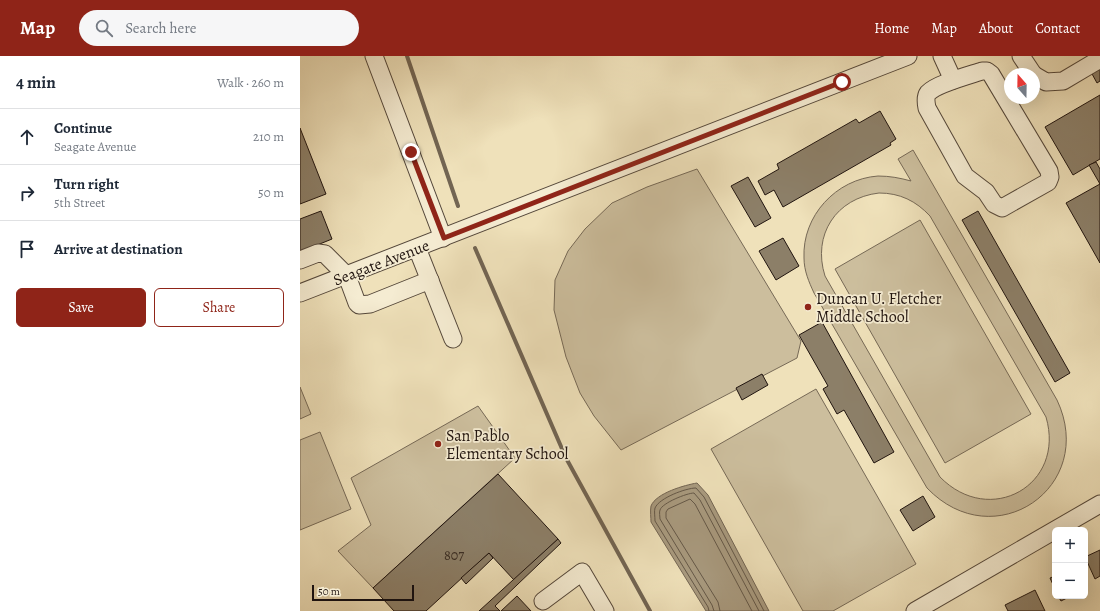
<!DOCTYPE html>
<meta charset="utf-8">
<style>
body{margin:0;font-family:Alegreya,serif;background:#f6f6f7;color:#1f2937}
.controls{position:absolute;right:12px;bottom:12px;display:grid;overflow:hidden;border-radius:6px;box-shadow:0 4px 16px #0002}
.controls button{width:36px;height:36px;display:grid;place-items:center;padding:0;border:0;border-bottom:1px solid #e0e1e3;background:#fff;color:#1f2937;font:20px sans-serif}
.compass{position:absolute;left:704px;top:12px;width:36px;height:36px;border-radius:50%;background:#fff;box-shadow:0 4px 16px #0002;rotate:340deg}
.scale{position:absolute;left:12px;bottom:10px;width:102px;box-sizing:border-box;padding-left:4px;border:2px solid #20140f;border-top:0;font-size:11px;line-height:14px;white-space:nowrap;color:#20140f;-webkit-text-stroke:3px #f5ecd2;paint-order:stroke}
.stop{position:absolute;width:12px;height:12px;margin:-9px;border:3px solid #8f2418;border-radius:50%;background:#fff}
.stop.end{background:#8f2418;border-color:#fff;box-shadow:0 1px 4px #0008}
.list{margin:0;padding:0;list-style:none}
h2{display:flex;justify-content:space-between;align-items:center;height:52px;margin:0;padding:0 16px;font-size:17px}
h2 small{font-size:13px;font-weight:400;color:#747a83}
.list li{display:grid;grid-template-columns:26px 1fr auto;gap:12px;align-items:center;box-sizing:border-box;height:56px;padding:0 16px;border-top:1px solid #e0e1e3}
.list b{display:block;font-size:15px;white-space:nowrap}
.list p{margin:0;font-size:13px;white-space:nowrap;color:#747a83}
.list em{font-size:13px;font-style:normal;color:#747a83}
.actions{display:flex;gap:8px;padding:12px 16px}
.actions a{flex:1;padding:9px 0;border:1px solid #8f2418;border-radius:6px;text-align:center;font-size:14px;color:#8f2418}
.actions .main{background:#8f2418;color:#fff}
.icon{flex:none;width:22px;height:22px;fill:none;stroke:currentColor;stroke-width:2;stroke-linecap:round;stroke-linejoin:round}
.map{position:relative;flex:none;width:800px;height:555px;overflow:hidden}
header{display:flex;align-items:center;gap:24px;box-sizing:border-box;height:56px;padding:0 20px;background:#8f2418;color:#fff}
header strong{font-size:19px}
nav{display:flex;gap:22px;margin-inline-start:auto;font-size:14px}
.search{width:280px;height:36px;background:#f6f6f7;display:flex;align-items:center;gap:10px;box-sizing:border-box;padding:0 14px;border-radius:22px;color:#747a83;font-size:15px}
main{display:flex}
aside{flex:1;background:#fff}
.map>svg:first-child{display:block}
.green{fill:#ccbe9d;stroke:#766956;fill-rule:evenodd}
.water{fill:#a99b80;stroke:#726553}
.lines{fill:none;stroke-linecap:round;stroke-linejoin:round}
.shore{stroke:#645848;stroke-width:1}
.stream{stroke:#726553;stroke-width:4}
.building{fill:#8c7f68;stroke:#20140f}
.minor-casing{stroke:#54473a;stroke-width:19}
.minor{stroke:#f5ecd2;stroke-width:17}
.route{stroke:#8f2418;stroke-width:5}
.poi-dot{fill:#8f2418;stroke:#f5ecd2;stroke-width:1.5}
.labels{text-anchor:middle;stroke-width:3.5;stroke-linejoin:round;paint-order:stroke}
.number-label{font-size:14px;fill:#3b2f25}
.street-label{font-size:16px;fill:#20140f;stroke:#f5ecd2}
.poi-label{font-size:16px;fill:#20140f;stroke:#f5ecd2;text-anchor:start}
</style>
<header>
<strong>Map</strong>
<div class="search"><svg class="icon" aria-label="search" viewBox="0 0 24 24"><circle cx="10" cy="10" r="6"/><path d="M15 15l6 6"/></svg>Search here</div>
<nav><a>Home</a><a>Map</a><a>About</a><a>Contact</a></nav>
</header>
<main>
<aside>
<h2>4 min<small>Walk · 260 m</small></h2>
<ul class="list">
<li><svg class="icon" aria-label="ahead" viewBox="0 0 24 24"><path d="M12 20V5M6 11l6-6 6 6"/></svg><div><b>Continue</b><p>Seagate Avenue</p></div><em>210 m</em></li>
<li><svg class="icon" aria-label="right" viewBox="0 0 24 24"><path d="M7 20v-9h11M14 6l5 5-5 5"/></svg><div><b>Turn right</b><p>5th Street</p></div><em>50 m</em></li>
<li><svg class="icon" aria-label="arrive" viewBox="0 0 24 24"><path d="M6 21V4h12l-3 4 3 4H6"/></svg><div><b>Arrive at destination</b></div></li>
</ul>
<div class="actions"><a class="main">Save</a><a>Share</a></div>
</aside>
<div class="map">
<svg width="800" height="555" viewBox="0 0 800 555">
<rect width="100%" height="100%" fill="#efe1ba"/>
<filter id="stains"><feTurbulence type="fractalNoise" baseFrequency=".005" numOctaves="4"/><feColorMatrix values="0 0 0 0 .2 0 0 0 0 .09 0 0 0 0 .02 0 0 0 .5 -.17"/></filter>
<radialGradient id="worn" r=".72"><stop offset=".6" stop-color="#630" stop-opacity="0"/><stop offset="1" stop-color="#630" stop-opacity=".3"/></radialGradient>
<!-- green -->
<g class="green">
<path d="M613,94l144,250c41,87 -63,158 -130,88l-113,-195c-5,-11 -10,-22 -10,-35 -2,-42 32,-79 74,-82 12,0 22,2 33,5l-13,-22zM579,137c21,0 37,8 51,23l116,201c20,68 -56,111 -106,60l-115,-201c-13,-41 11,-78 54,-83z"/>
<path d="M397,113l104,172 -4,17 -176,92 -27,-34 -14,-23 -14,-36 -12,-47 1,-30 13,-29 17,-22 27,-26 35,-16z"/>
<path d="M620,164l111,194 -86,49 -110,-194z"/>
<path d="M0,331l11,27 -11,5z"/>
<path d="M516,333l100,175 -83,47h-30l-92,-162z"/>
<path d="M178,350l37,52 -142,130 -35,-37 33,-26 -20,-47z"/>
<path d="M20,376l31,77 -51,21v-90z"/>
</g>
<!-- water -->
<path class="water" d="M397,427l11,12 61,116h-63l-55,-89c0,-4 -1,-11 0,-16 5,-13 34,-21 46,-23z"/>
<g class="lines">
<!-- shore -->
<g class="shore">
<path d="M409,555l-1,-4 -53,-86c0,-4 -1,-10 0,-13 4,-10 31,-20 41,-20l8,9 60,114"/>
<path d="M414,555l-2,-6 -52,-86c0,-2 -1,-7 0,-9 2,-7 27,-17 34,-17l6,7 59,111"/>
<path d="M420,555l-2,-9 -52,-84v-6l2,-3 22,-10 5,5 57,107"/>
</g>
<!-- stream -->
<g class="stream">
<path d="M107,0l51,150"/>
<path d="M175,192l91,210 84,153"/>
</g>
</g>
<!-- building -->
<g class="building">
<path d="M800,11v14l-3,2 -6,-11z"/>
<path d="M800,39v64l-27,16 -28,-48z"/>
<path d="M580,55l16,28 -6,4 1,2 -108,62 -9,-17 -9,5 -7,-14 21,-12 -2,-5 79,-45 3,4z"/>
<path d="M0,72l26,66 -26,10z"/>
<path d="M796,106l4,7v15l-11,-19z"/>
<path d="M448,121l23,41 -16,9 -24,-41z"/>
<path d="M800,128v79l-34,-60z"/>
<path d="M21,155l11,28 -32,13v-33z"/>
<path d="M678,155l92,162 -15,9 -93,-162z"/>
<path d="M483,182l16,28 -23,14 -17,-29z"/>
<path d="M522,266l72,130 -20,11 -30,-53 -7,4 -14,-25 5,-3 -29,-51z"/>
<path d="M462,318l6,11 -26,15 -6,-12z"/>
<path d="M198,418l60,65 -44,41 -25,-27 -63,58h-32l-21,-23z"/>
<path d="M623,440l12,21 -22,14 -13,-21z"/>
<path d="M258,483l3,4 -66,63 5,5h-21z"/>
<path d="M800,494v26l-5,3 -10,-22z"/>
<path d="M189,497l4,5 -27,26 -5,-6z"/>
<path d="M755,520v13l-5,-11z"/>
<path d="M735,534l10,21h-37l-3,-6z"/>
<path d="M217,540l14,15h-30z"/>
<path d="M758,540h13l-10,5z"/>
</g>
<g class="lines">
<!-- minor casing -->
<g class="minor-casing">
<g id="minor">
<path d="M74,0l69,182"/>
<path d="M642,0l11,24"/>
<path d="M721,0l12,18"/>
<path d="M682,15h5l4,3 58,97 1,6 -2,5 -46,26 -8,-4 -8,-12 -21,-16 -38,-68c-1,-5 -2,-11 1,-15 8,-9 42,-18 54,-22z"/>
<path d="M734,19l12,7 17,-1 37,-22"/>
<path d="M117,192l36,91"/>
<path d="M0,204l18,-7 7,1 22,22 10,27 2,2 11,-1 60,-24"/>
<path d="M0,237l608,-237"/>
<path d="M243,545l39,-29 23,39"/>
<path d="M615,555l185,-107"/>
</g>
</g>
<!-- minor -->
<use href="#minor" class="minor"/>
</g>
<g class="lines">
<!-- route -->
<path class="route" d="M111,96l33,86 398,-156"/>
</g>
<!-- markers -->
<g class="poi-dot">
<circle cx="508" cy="251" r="4"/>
<circle cx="138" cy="388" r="4"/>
</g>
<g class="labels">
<!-- number labels -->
<g class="number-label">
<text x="154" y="504">807</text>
</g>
<!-- street labels -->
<g class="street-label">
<text transform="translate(81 206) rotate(-21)" y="6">Seagate Avenue</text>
</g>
<!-- poi labels -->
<g class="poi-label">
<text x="516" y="248">Duncan U. Fletcher<tspan x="516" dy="18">Middle School</tspan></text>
<text x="146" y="385">San Pablo<tspan x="146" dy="18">Elementary School</tspan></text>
</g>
</g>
<rect width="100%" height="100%" filter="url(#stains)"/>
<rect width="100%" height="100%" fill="url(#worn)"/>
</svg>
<div class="controls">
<button>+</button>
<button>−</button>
</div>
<svg class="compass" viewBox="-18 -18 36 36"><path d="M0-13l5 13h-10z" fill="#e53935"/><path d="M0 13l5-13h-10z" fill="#747a83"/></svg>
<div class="scale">50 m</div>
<div class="stop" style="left:542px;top:26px"></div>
<div class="stop end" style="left:111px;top:96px"></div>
</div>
</main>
